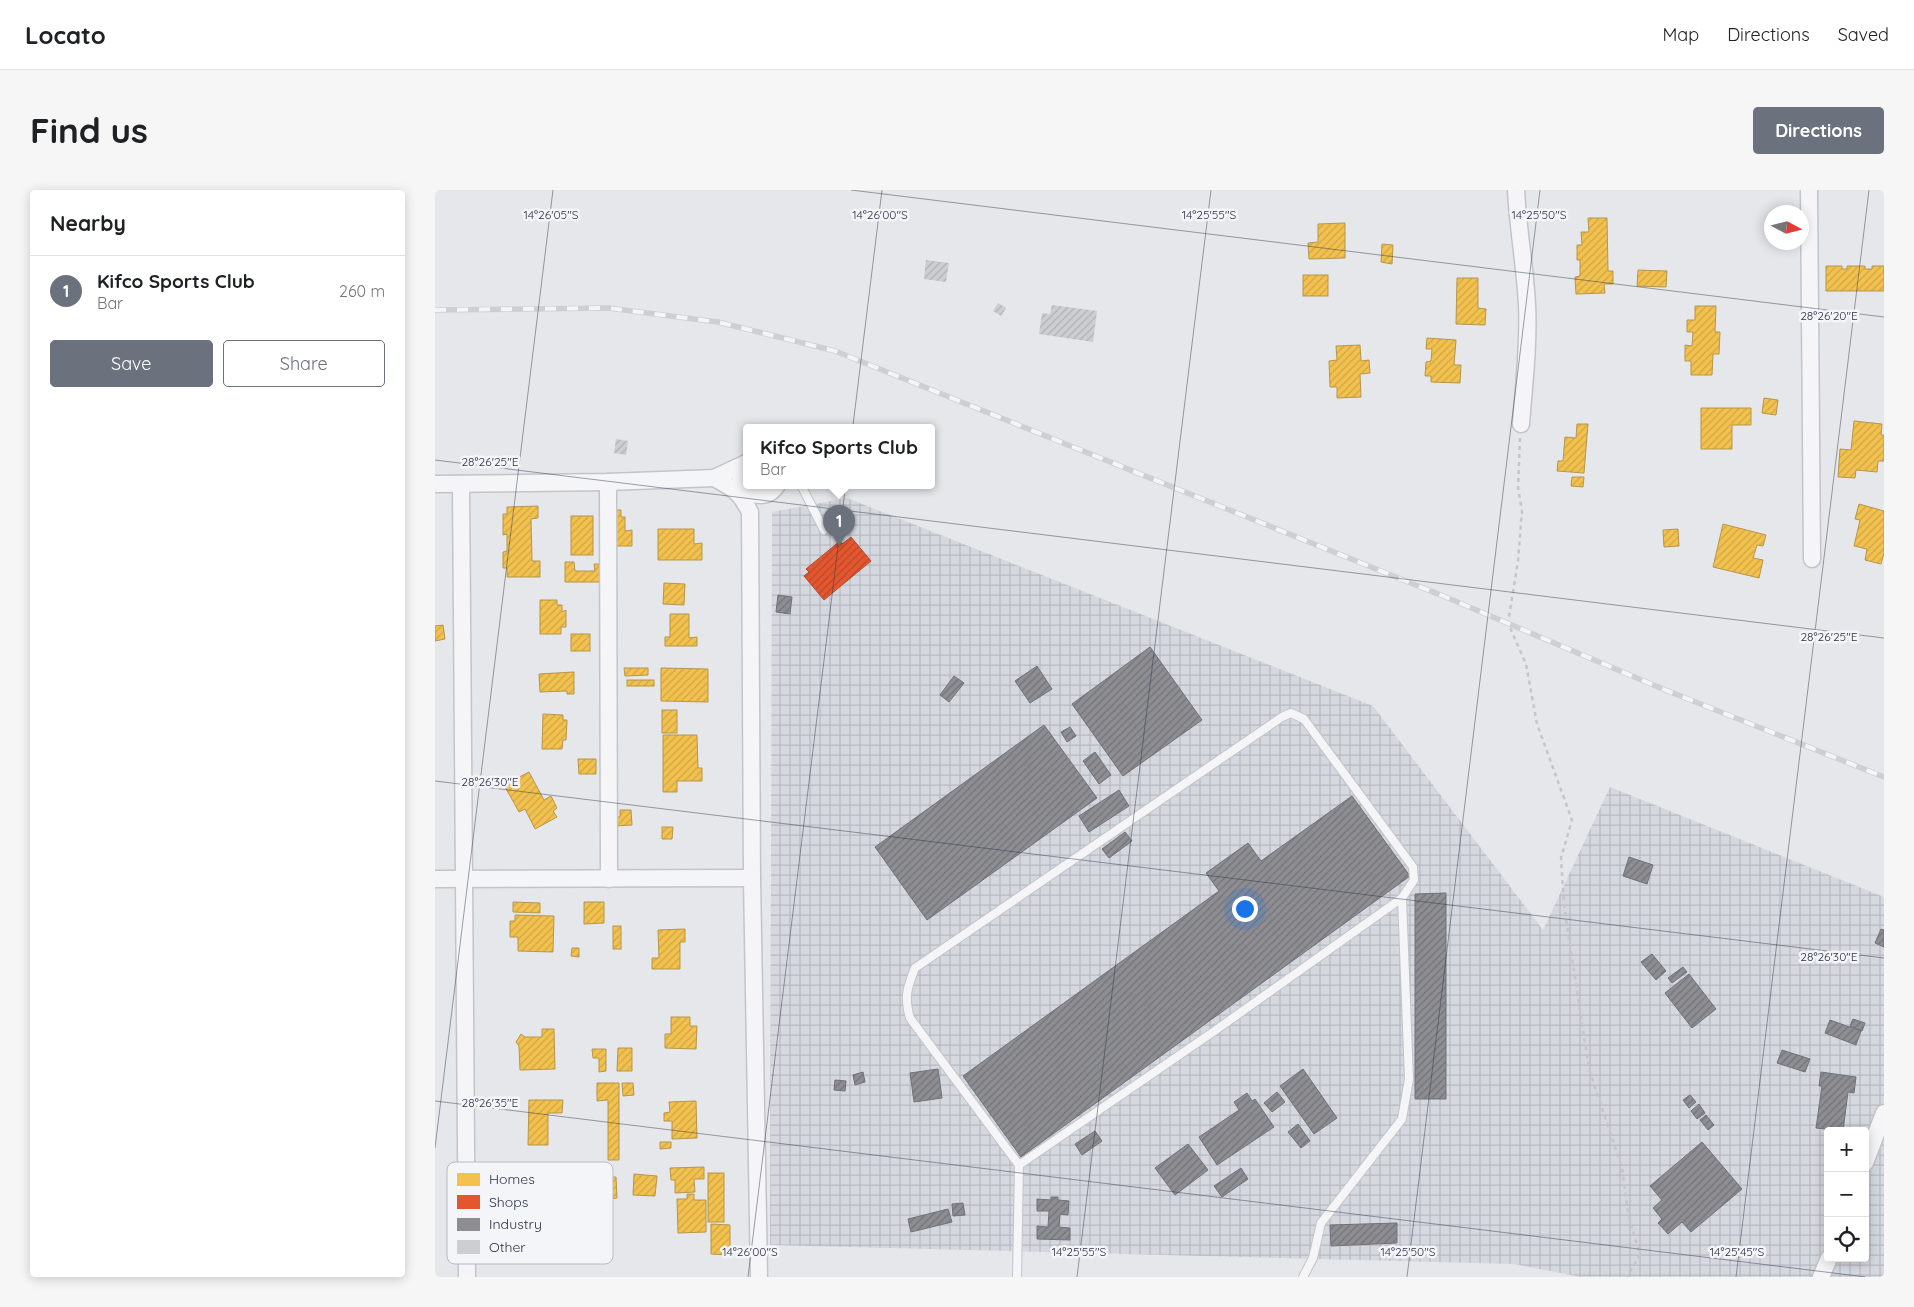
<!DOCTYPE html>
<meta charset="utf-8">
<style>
body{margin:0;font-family:Quicksand,sans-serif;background:#f6f6f6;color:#202124}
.controls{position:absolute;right:15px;bottom:15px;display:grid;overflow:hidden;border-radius:5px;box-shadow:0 2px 12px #0003}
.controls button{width:45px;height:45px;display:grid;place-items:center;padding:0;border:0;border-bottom:1px solid #e0e0e0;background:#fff;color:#202124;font:25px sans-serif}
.compass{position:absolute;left:1329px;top:15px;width:45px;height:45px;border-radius:50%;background:#fff;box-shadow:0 2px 12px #0003;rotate:97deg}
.you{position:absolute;left:809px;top:718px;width:18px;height:18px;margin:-12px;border:4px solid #fff;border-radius:50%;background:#1a73e8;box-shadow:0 0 0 8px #1a73e833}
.badge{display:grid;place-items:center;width:32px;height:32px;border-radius:50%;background:#6c717e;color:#fff;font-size:16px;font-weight:700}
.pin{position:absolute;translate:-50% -41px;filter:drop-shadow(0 1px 2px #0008)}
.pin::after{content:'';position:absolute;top:26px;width:18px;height:15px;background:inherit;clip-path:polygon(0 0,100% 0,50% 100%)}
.popup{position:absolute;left:308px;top:234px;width:192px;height:65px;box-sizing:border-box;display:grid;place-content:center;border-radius:5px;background:#fff;filter:drop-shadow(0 1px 4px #0005);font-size:16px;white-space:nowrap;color:#757577}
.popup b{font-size:19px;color:#202124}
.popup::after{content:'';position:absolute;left:50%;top:100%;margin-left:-10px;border:10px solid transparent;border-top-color:#fff}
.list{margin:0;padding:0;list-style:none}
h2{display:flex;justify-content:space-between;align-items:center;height:65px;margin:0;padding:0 20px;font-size:21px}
h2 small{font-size:16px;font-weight:400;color:#757577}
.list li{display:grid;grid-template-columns:32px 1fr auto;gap:15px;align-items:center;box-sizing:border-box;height:70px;padding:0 20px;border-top:1px solid #e0e0e0}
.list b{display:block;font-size:19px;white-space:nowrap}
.list p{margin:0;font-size:16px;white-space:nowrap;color:#757577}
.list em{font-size:16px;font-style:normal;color:#757577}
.actions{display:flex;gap:10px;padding:15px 20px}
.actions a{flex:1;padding:11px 0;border:1px solid #6c717e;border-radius:5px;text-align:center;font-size:18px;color:#6c717e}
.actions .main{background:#6c717e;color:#fff}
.icon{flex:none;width:28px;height:28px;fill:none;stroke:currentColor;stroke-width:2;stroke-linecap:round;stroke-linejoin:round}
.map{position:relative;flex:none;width:1449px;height:1087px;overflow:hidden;border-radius:5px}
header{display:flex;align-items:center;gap:30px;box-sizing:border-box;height:70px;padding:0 25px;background:#fff;border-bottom:1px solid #e0e0e0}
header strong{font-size:24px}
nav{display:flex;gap:28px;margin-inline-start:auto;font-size:18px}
.intro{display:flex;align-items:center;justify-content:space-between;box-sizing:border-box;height:120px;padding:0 30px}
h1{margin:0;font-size:35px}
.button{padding:12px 22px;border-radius:5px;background:#6c717e;color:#fff;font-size:18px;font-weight:700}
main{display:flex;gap:30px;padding:0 30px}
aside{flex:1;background:#fff;border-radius:5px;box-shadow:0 2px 12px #0003}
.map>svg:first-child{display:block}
.industrial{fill:url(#industrial-grid);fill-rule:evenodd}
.homes{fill:url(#homes-hatch);stroke:#b6964b}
.shops{fill:url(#shops-hatch);stroke:#ac4c35}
.industry{fill:url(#industry-hatch);stroke:#70717b}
.building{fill:url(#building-hatch)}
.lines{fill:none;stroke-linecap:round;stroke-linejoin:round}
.lane-casing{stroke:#c3c4c8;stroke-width:10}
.street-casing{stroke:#c3c4c8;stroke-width:19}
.path{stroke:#c5c5ca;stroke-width:2.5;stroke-dasharray:4 4;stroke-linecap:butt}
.lane{stroke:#f5f5f7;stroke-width:8}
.street{stroke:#f5f5f7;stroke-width:16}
.rail-casing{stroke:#cecfd2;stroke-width:5.5}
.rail{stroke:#f4f5f9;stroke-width:4;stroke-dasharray:11;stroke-linecap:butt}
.ticks{fill:none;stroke:#2b3144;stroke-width:1;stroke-opacity:0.45}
.key{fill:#f4f5f9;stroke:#b8bac3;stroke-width:1}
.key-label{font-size:14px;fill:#2b3144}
.ticks-label{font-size:12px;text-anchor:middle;fill:#2b3144;stroke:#f4f5f9;stroke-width:5;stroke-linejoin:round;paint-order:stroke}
</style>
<header>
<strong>Locato</strong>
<nav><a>Map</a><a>Directions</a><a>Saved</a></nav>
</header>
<div class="intro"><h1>Find us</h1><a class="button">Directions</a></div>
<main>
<aside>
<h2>Nearby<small></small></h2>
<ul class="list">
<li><span class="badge">1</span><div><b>Kifco Sports Club</b><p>Bar</p></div><em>260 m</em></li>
</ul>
<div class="actions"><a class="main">Save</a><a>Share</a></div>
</aside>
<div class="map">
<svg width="1449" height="1087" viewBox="0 0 1449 1087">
<defs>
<pattern id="industrial-grid" width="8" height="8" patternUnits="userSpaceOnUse" patternTransform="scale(1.25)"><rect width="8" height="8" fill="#d6d8df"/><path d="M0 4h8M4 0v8" fill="none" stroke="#b8bac1"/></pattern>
<pattern id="homes-hatch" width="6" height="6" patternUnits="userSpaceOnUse" patternTransform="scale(1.25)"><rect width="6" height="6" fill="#f2c14e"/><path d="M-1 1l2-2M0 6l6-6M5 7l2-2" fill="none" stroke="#d0a645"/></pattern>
<pattern id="shops-hatch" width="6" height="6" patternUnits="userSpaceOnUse" patternTransform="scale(1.25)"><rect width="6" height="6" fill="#e4572e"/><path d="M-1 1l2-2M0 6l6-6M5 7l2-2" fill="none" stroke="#b94929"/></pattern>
<pattern id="industry-hatch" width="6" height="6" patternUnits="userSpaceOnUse" patternTransform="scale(1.25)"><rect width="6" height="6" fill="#8d8d92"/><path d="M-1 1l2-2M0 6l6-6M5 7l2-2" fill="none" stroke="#737479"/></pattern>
<pattern id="building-hatch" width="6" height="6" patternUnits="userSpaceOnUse" patternTransform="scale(1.25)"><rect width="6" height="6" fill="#cdced2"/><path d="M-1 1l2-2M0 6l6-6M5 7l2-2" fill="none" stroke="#b0b1b6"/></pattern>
</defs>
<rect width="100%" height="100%" fill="#e6e7ea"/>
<!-- industrial -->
<path class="industrial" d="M412,308l526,208 170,224 67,-143 274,110v380h-303l-67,-13 -744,-19 2,-733zM1393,941h37v127h-37z"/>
<!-- homes -->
<g class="homes">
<path d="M1153,28h19l1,53h5v13h-9l1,9 -29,1 -1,-17 5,-1v-16h-3v-15h5l-1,-13h8z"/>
<path d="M910,33v35l-36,1 -1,-16 10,-1v-18z"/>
<path d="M947,54l11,1 -1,19 -11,-2z"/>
<path d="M1391,76h16v3h5v-3h18v3h7v-3h12v25h-58z"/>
<path d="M1203,80l29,1 -1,16 -29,-1z"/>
<rect x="868" y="85" width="25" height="21"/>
<path d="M1022,88h21v30l8,1 -1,16 -29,-1z"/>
<path d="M1260,116h21l-1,26h5l-1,22h-6l-1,21h-21v-14h-6v-16l7,1 1,-14h-6v-12h8z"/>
<path d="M992,148l29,2 -2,25h7l-1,18 -29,-1v-6h-6l1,-14 5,-1 1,-12h-6z"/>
<path d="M925,155l1,16 8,-1 1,13 -10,1 1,23 -24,1v-11h-7l-1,-26 8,-1 -1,-14z"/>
<path d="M1329,208l14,2 -2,15 -14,-2z"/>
<path d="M1266,218h50v17h-19v24h-31z"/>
<path d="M1419,231l28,3 -1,11h3v26h-6l-1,11 -21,-2 -1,8 -17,-1 2,-28 11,1z"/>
<path d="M1142,234h11l-4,49 -27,-2 1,-10h5l2,-24 11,1z"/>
<path d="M1137,287h12l-1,10 -12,-1z"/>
<path d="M1424,314l25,7v42l-3,11 -16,-4 2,-11 -13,-3 6,-26 -5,-1z"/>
<path d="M103,316v12l-7,1 1,42h8v16h-33v-9h-4v-16l4,-1v-17l-4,1v-21h4v-7z"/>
<path d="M177,320h9v7h4v14l7,-1v16h-20z"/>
<rect x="136" y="326" width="22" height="39"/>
<path d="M1288,334l43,11 -3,11 -6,-1 -4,13 10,2 -4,18 -46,-11z"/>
<path d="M223,339h36v15l8,-1v17h-44z"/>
<path d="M1243,339l1,17 -15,1 -1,-17z"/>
<path d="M130,372h9l1,9h20l-1,-7h8v18h-37z"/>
<path d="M229,393l21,1 -1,21 -21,-1z"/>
<path d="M105,410h17v5h5v7l4,-2v17h-5v7h-21z"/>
<path d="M235,424h19v24l8,-1v9h-32v-9h5z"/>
<path d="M8,435l2,14 -10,2v-15z"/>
<rect x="136" y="444" width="19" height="17"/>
<path d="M189,478h24v7l-23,1z"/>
<path d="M226,478l47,1v33l-47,-1z"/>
<path d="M139,482v22h-7v-3l-27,1 -1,-18z"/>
<rect x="192" y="490" width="27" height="6"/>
<rect x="227" y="520" width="15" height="23"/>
<path d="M108,524l20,1v5h4l-1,20h-3l-1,9h-20z"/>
<path d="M228,545h34l1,33h4v13h-25v11h-14z"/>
<path d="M143,569h18v15h-17z"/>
<path d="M94,582l15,28 7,-4 6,12 -4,3 4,6 -22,12 -10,-20 -6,3 -15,-27z"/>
<path d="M185,620h11l1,15 -18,1v-9h6z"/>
<path d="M227,637h11l-1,12h-10z"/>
<path d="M78,712l27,1v10l-27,-1z"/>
<path d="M149,712h20v21l-20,1z"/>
<path d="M80,725l39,1 -1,36 -35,-1v-14h-8v-16h5z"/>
<rect x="178" y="736" width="8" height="23"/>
<path d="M250,739v13h-5v27h-28v-11h7l-1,-28z"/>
<path d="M137,758h7v9l-8,-1z"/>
<path d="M236,827h19v9h7l-1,23 -31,-1v-14h6z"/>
<path d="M107,839h12l1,40 -35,1 -1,-24 -3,-4 5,-8 4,3h17z"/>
<path d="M183,858h14v23h-15z"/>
<path d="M157,859h14v22l-7,1v-14h-6z"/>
<path d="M162,893h22v77h-11v-60l-11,1z"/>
<path d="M187,893h11l1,12 -11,1z"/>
<path d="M94,910h34l-1,13h-14v32h-20z"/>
<path d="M261,911l1,37 -25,1v-18h-8v-8l6,-1 -1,-10z"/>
<path d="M225,952h11v6l-11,1z"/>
<path d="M269,977v12h-10l1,13 -20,1v-13h-4l-1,-12z"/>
<path d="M118,983l15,14 -4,4 33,31 -17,19 -31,-29 -3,4 -10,-9 7,-7 -5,-11z"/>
<path d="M162,983h8l-1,17h-6v6h-7v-9h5z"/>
<rect x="273" y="983" width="16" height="49"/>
<path d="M199,984l23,2 -2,20 -22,-1z"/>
<path d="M173,987h8l1,21 -8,1z"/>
<path d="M252,1004h7v6h12v32l-28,1 -1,-34h10z"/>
<path d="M276,1034l19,1v30l-19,-1z"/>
</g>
<!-- shops -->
<path class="shops" d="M416,347l20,24 -47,39 -20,-24 5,-4 -3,-3 34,-28 2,3z"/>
<!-- industry -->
<g class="industry">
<path d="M343,405l14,2 -2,17 -14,-2z"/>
<path d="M715,457l52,73 -79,56 -51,-72z"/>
<path d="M602,476l15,23 -22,14 -15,-22z"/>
<path d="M519,486l10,7 -15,19 -9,-7z"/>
<path d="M609,535l53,73 -170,122 -52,-73z"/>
<path d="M635,537l6,9 -9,6 -6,-10z"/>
<path d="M660,562l16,23 -12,9 -16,-23z"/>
<path d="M684,600l10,16 -40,26 -10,-16z"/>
<path d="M917,606l58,80 -389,281 -58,-81 256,-185 -13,-18 42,-30 13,18z"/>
<path d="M690,642l7,9 -23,17 -7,-9z"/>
<path d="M1194,667l24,8 -6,19 -24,-8z"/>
<path d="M1011,703v206h-31v-205z"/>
<path d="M1446,739l3,1v17l-9,-4z"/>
<path d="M1217,764l14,17 -10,9 -15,-18z"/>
<path d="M1248,777l4,5 -15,11 -4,-5z"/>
<path d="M1254,784l27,35 -24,19 -27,-35z"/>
<path d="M1418,829l12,4 -3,8 -12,-5z"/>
<path d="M1395,830l31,11 -5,14 -31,-12z"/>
<path d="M1347,860l28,9 -5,13 -28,-9z"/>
<path d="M503,879l4,29 -28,4 -4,-29z"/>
<path d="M868,879l34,49 -23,16 -34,-48z"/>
<path d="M428,882l2,10 -10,3 -2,-10z"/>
<path d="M1386,882l35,5 -2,16 -6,-1 -5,39 -27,-3 6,-42h-3z"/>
<path d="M400,890l11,1 -1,10 -11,-1z"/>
<path d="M842,902l8,10 -13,10 -8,-9z"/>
<path d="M812,903l5,8 3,-2 19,28 -57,38 -18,-28 40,-27 -5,-8z"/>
<path d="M1255,905l6,7 -7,6 -6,-8z"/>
<path d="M1264,914l6,9 -8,6 -6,-8z"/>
<path d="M1271,925l8,10 -6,5 -8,-10z"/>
<path d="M863,934l12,17 -9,7 -13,-16z"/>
<path d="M660,941l7,10 -20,14 -7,-11z"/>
<path d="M1267,952l40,47 -51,43 -9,-10 -14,12 -10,-11 4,-4 -9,-11 9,-8 -12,-14z"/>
<path d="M753,954l20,26 -33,25 -20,-27z"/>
<path d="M806,978l7,11 -26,18 -8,-11z"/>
<path d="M616,1007h7v3l11,1 -1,14 -8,-1 -1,13 11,1v12l-33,-1v-13l11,1 1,-16h-12v-12l14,1z"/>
<path d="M528,1013l2,12 -12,1 -1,-12z"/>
<path d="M513,1019l4,13 -41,10 -3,-13z"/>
<path d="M962,1033v20l-66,3 -1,-21z"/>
</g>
<!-- building -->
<g class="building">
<path d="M491,70l23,3 -3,19 -22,-3z"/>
<path d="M563,113l8,5 -5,8 -8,-5z"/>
<path d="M617,115l45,6 -4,31 -54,-8 3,-21 8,1z"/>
<path d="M181,249l12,2 -2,14 -12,-2z"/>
</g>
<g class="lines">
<!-- lane casing -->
<g class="lane-casing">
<g id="lane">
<path d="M366,295l23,45"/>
<path d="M584,975l-109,-147c-6,-21 -3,-30 5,-50l367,-251 9,-4 13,6 109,148 1,13 -12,18 7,181 -7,40 -81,104 -8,35 -10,19"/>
<path d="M582,1087l2,-112 194,-133 189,-134"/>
</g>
</g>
<!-- street casing -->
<g class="street-casing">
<g id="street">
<path d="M1081,0c2,39 9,76 11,115 2,39 -3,79 -6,119"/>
<path d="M1374,0l3,369"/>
<path d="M312,272c-22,21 15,48 30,23"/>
<path d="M279,288c19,10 26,14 36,34l2,366 7,399"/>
<path d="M173,292l1,397"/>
<path d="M0,294l173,-2 106,-4 30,-14"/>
<path d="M26,294l6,793"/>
<path d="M0,689l317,-1"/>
<path d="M1430,973l19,-50"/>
<path d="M1386,1087l8,-19"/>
</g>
</g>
<!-- path -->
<path class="path" d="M1085,248l-2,50 4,23 -4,50 -10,62 18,41 11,60 35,96 -11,38 3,47 25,164 33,99 6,45 12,42 -13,22"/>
<!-- lane -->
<use href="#lane" class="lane"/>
<!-- street -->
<use href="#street" class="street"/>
<!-- rail casing -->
<g class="rail-casing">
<path id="rail" d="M0,120l173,-2 110,14 117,29 613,247 215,91 221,88"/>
</g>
<!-- rail -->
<use href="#rail" class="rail"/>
</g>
<!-- ticks -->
<path class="ticks" d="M416,0l1033,127M0,270l1449,178M0,591l1449,177M0,911l1431,176M0,958l118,-958M313,1087l134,-1087M642,1087l134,-1087M972,1087l133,-1087M1301,1087l133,-1087"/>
<!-- legend -->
<rect x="12" y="972" width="166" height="102" rx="8" class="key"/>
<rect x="22" y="983" width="23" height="13" fill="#f2c14e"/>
<rect x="22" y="1005" width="23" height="14" fill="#e4572e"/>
<rect x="22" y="1028" width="23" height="13" fill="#8d8d92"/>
<rect x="22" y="1050" width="23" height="14" fill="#cdced2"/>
<g class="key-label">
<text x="54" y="994">Homes</text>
<text x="54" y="1017">Shops</text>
<text x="54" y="1039">Industry</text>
<text x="54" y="1062">Other</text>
</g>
<g class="ticks-label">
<text x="116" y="29">14°26'05"S</text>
<text x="445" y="29">14°26'00"S</text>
<text x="774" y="29">14°25'55"S</text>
<text x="1104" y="29">14°25'50"S</text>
<text x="1394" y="130">28°26'20"E</text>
<text x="55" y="276">28°26'25"E</text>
<text x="1394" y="451">28°26'25"E</text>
<text x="55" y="596">28°26'30"E</text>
<text x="1394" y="771">28°26'30"E</text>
<text x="55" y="917">28°26'35"E</text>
<text x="315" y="1066">14°26'00"S</text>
<text x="644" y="1066">14°25'55"S</text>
<text x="973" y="1066">14°25'50"S</text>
<text x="1302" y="1066">14°25'45"S</text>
</g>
</svg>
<div class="controls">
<button>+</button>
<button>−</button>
<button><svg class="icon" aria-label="locate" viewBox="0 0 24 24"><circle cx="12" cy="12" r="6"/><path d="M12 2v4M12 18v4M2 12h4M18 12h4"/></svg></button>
</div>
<svg class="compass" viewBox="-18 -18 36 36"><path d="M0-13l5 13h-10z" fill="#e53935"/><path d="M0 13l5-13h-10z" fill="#757577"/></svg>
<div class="you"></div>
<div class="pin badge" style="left:404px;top:356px">1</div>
<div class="popup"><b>Kifco Sports Club</b>Bar</div>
</div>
</main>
